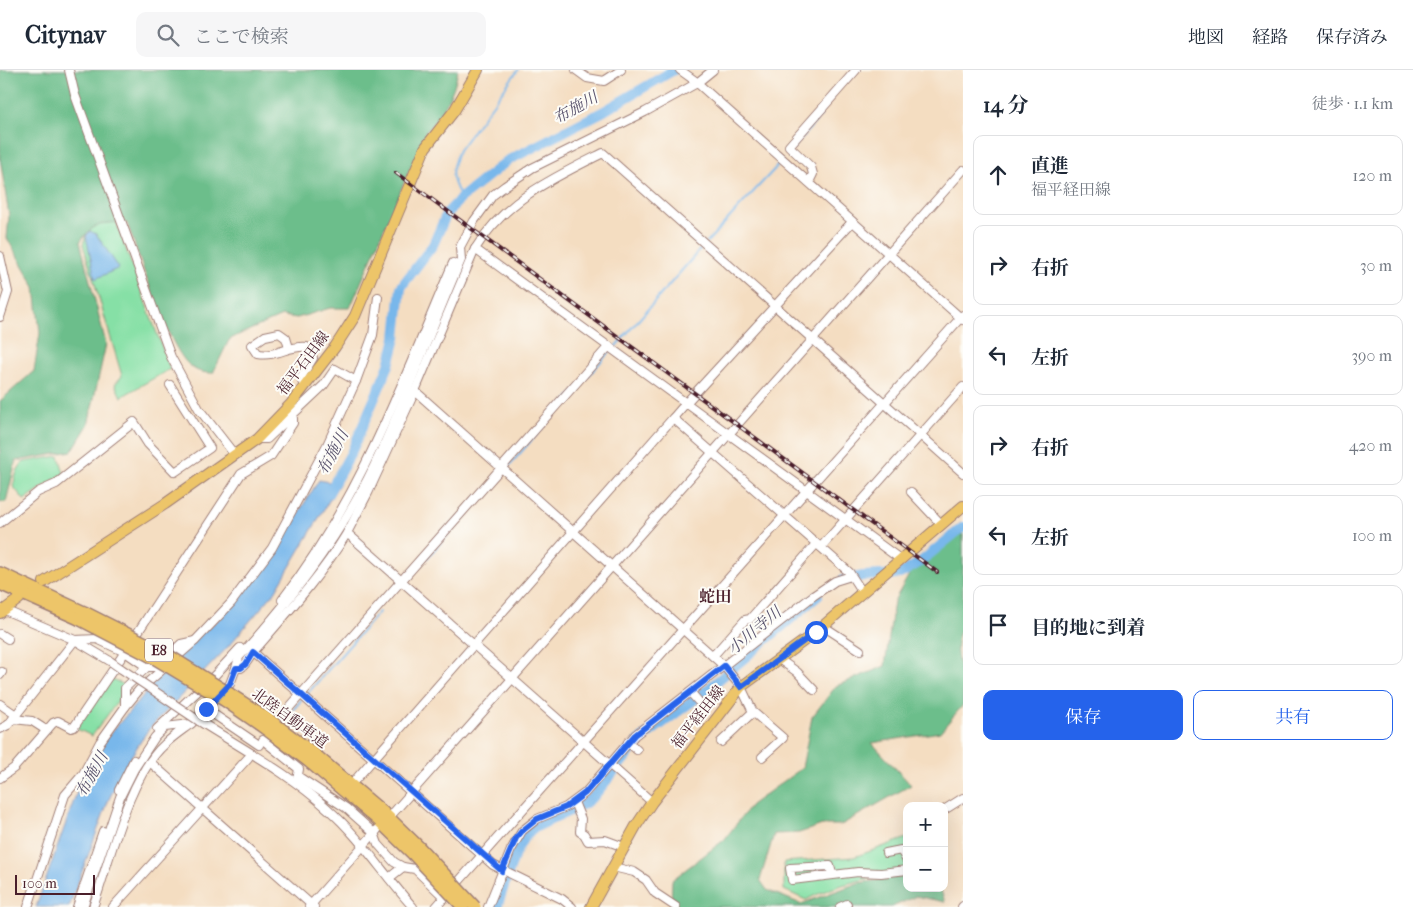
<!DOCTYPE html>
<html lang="ja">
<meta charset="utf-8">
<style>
body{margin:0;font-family:"IM FELL French Canon","Noto Serif JP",serif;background:#f6f6f7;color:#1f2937}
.controls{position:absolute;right:15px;bottom:15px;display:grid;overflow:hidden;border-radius:10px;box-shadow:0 5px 20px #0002}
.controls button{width:45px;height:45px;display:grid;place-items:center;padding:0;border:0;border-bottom:1px solid #e0e1e3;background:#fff;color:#1f2937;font:25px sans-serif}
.scale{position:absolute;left:15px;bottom:12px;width:80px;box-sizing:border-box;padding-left:5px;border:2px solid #4a1f2b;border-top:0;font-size:14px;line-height:18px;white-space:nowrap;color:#4a1f2b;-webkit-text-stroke:4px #fdfcf7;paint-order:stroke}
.stop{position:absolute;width:15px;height:15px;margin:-11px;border:4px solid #2563eb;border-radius:50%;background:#fff}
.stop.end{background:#2563eb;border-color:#fff;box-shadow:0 1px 5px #0008}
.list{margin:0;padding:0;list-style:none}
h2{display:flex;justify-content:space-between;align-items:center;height:65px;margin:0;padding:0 20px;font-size:21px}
h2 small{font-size:16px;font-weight:400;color:#747a83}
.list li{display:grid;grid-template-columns:32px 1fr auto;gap:15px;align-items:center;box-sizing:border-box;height:80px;margin:0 10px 10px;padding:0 10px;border:1px solid #e0e1e3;border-radius:10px}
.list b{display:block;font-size:19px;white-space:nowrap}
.list p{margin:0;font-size:16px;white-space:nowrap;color:#747a83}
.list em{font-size:16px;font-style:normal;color:#747a83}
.actions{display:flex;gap:10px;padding:15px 20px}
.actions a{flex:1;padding:11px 0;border:1px solid #2563eb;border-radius:10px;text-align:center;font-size:18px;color:#2563eb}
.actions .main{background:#2563eb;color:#fff}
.icon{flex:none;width:28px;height:28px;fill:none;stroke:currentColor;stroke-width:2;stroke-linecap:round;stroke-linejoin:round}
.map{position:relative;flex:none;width:963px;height:837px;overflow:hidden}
header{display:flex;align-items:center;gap:30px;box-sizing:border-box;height:70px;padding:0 25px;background:#fff;border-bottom:1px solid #e0e1e3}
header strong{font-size:24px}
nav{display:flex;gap:28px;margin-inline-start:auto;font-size:18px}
.search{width:350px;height:45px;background:#f6f6f7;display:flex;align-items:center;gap:12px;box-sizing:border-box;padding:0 18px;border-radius:10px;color:#747a83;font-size:19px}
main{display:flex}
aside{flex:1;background:#fff}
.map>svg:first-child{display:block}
.green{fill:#86e0a6;stroke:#688068}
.forest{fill:#6cbe8b;stroke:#5b6e5b}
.water{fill:#78b7eb;stroke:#616b8b}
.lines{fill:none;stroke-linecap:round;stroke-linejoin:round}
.stream{stroke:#78b7eb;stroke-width:2}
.river{stroke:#78b7eb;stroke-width:10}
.minor-casing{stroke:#9f7e76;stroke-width:10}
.major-casing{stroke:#9f7e76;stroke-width:12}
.highway-casing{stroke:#9f7e76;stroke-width:14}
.minor{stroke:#fff;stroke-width:8}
.major{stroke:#edc569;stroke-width:10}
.highway{stroke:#edc569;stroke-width:11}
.rail-casing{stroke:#4a1f2b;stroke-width:4}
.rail{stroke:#fdfcf7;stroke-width:2;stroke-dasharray:5.5;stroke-linecap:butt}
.minor-bridge-casing{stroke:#9f7e76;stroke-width:10;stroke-linecap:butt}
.highway-bridge-casing{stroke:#9f7e76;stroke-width:14;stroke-linecap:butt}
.minor-bridge{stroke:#fff;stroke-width:8}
.highway-bridge{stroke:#edc569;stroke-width:11}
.route{stroke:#2563eb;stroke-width:6}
.labels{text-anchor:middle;stroke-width:4;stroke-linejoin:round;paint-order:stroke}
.shield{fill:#fdfcf7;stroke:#806168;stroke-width:1}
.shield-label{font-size:14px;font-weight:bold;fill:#4a1f2b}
.street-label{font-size:15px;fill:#4a1f2b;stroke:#fdfcf7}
.water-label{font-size:16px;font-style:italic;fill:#5a546e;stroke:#fdfcf7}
.neighbourhood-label{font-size:16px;font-weight:bold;fill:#4a1f2b;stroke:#fdfcf7}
</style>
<header>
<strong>Citynav</strong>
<div class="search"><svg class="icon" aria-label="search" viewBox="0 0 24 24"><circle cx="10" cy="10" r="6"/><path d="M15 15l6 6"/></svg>ここで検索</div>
<nav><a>地図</a><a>経路</a><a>保存済み</a></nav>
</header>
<main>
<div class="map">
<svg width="963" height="837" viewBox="0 0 963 837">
<rect width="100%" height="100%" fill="#fdfcf7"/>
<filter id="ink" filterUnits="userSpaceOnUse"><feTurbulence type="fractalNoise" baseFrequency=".02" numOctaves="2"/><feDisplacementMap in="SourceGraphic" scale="10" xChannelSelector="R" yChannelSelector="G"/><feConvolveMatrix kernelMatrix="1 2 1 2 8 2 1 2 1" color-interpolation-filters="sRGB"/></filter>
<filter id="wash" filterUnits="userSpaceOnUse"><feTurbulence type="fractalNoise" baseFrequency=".0096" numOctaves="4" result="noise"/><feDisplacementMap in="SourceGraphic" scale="20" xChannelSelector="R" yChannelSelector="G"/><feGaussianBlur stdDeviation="1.12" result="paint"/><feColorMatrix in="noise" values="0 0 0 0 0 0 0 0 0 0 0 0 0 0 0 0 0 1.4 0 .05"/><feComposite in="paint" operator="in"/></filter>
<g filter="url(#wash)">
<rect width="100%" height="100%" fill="#f4ddc1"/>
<!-- green -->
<g class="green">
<path d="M116,152l54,147 -49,28 -6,-13 7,-8 -39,-132 4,-12 12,-8z"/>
<path d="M59,386l5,17 -40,27 -11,-14 4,-15 6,-9z"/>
<path d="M111,608l13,7 -7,17 -25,34 -17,-8z"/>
<path d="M907,768v35c-36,4 -69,10 -101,27l-22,-10v-28l70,-5z"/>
</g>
<!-- forest -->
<g class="forest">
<path d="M0,0h458c-4,25 -16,43 -32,62l-76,176h-20l-33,10 -15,-2 -44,19 -9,5 -16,33c-10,0 -16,-1 -24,-8 -22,-20 -50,-110 -62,-142 -22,-1 -34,-1 -47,19l26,102 -18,81 -16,26 -56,10 -10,41h-6v-101l34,-30 6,-38 -5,-46 -28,-49 2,-22 -9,-58z"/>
<path d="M963,452v104c-12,20 -4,35 0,55 0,7 0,16 0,24l-23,27 -68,11 39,42 -70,40h-19l-23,8 -25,1 -14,46 7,10 34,14 57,-21 49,-7v12h33l5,14 -29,-6 -24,11h-221l1,-27 52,-40 27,-35 51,-37 10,-51 24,-31 49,-20 9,-65 15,-26z"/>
</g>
<!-- water -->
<g class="water">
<path d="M90,161l6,3 23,34 -24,11 -9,-43z"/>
<path d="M319,410l20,4 -64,108 -49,57 -78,81 -21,33 -18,36 -40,108h-33l42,-118 25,-47 83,-96 34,-28 51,-62z"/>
</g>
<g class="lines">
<!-- stream -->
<g class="stream">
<path d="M793,78l28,-33"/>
<path d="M461,128c-11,-22 -12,-26 -2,-48l59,-80"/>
<path d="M707,172l75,-81"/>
<path d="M615,277l89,-102"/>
<path d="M507,398l104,-118"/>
<path d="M427,488l77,-86"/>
<path d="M306,625l73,-83"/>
<path d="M282,653l21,-25"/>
</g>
<!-- river -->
<g class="river">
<path d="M328,424l23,-41 38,-88 7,-27 5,-51 32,-42 14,-32 14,-15 46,-37 97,-50 70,-41"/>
<path d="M843,510l20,-4 37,-2 19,-11 44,-36"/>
<path d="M497,837l18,-53 8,-15 9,-10 52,-25 10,-8 46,-56 62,-46 116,-98"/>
</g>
</g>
</g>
<g filter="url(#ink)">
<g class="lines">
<!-- minor casing -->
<g class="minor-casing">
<g id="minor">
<path d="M69,0l6,25 96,262 28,52 35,45"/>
<path d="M576,0l11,8 17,3 17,-11"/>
<path d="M680,0l14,10 269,240"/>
<path d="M809,112l4,-8 -2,-7 -22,-21 67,-76"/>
<path d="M852,152l-166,181 214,156"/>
<path d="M475,179l-60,142 309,275 17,21 12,25 -32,30"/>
<path d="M0,186l8,36 -8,25"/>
<path d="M289,278l-3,-10 -7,-5 -14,3 -13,9 6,9c20,3 30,-9 49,-7l6,11 -12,19 3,10"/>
<path d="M356,311l17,-46 5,-38"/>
<path d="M911,422l30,32"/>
<path d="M0,453l38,-31 18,-8 78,-62 14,22 27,28 35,-24 -40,-63"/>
<path d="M347,463l21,-40 47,-102"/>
<path d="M821,477l142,-160"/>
<path d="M862,522l-13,-20 -176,-154 13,-15 -211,-154c30,-49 78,-71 128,-96l360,320"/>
<path d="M282,530c79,-102 121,-220 171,-337"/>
<path d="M2,539l73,31 35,21"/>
<path d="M823,556l37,24"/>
<path d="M0,564l8,5"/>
<path d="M195,571l36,-38 41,-55 55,-103 29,-64 -21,-12 -11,16 -34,32"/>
<path d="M253,582l240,213 69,34 10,8"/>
<path d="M713,586l32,-36 5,-1 66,-75"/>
<path d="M779,589l18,13 17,18"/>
<path d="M120,598l12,8"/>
<path d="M236,598l3,-11c53,-58 101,-120 135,-191 32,-67 57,-138 87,-206l-1,-13 14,-26 19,-26 12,-9 27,-18 113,-56 52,-29 16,-13"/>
<path d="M0,605l2,-3"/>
<path d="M691,623l7,8"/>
<path d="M0,634l16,11"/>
<path d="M206,639l53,36"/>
<path d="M753,642l30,26 -21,19"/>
<path d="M280,648l329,-372"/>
<path d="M13,649l19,2 14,9"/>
<path d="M199,651c44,28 91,53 129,88 33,29 56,66 85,98"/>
<path d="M0,659l8,-4 67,-85 22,-1 28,13 116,-178 30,-18 22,-33v-5l-3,-1 -23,22h-10"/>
<path d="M157,659l58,-54 25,-27"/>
<path d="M263,670l36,29 -2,11"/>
<path d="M628,672l9,8"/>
<path d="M150,692l164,145"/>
<path d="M299,707l47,31 28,25 4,11 16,18 9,5 -14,11"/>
<path d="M0,708l14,-10 39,-45 5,-2 13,7 3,-1 51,-75 22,15 -22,21v19l14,-17 56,-49 -14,3 -25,23h-9"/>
<path d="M356,709l317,-361"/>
<path d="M119,720l15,-30"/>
<path d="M574,732l7,17 -1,13 4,2 4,7 17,-1 19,7"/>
<path d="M944,740l19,-12"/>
<path d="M394,742l569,-642"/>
<path d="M886,783l15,-3 6,11"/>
<path d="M403,797l12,2 30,29"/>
<path d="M613,797l21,5 12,8 9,13 21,14"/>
<path d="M832,804l-2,-8 -40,2 2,12 66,-8 23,1 26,-3"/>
<path d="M28,837l37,-112 18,-21 17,-32 25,-35"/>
<path d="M77,837l26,-76"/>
<path d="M83,837l37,-110 14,-28 21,-32 10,-10 26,-3 39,-40 6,-16h5c7,-5 8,-11 14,-18 32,-37 66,-74 92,-117l305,269"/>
<path d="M93,837c17,-47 35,-130 72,-163 7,-7 16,-13 24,-19"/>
<path d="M113,837l135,-149"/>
<path d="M309,837l68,-77"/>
<path d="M436,837l527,-592"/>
<path d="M488,837l23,-57 11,-19 15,-12 29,-12 19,-14 50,-58 178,-139 22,-15 16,-5"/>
<path d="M840,837l7,-3 -1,3"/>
<path d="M962,837l1,-1"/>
</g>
</g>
<!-- major casing -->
<g class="major-casing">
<g id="major">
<path d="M44,512l121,-78 92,-65 34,-35 44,-57 20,-31 70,-168 29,-37 24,-41"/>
<path d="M0,543l19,-14"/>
<path d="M591,837l45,-81 16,-24 89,-115 75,-55 147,-126"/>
</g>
</g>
<!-- highway casing -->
<g class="highway-casing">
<g id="highway">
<path d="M0,503l84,39"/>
<path d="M0,514l79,35"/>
<path d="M230,624l40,26"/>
<path d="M224,630l39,27"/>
<path d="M312,682l72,61 35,34"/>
<path d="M307,690l70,59 36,35"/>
</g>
</g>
<!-- minor -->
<use href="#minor" class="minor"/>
<!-- major -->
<use href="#major" class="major"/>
<!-- highway -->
<use href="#highway" class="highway"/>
<!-- rail casing -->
<g class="rail-casing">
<path id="rail" d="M396,103l541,399"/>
</g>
<!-- rail -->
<use href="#rail" class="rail"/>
<!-- minor-bridge casing -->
<g class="minor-bridge-casing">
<g id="minor-bridge">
<path d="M110,591l10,7"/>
<path d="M132,606l67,45"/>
</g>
</g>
<!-- highway-bridge casing -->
<g class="highway-bridge-casing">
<g id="highway-bridge">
<path d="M84,542l79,40 67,42"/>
<path d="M79,549l75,39 70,42"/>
<path d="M270,650l42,32"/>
<path d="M263,657l44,33"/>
<path d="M419,777l56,60"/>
<path d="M413,784l50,53"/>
</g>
</g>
<!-- minor-bridge -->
<use href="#minor-bridge" class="minor-bridge"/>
<!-- highway-bridge -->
<use href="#highway-bridge" class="highway-bridge"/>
</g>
</g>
<g class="lines" filter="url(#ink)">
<!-- route -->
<path class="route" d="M206,639l24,-25 6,-16h5l5,-4 7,-12 249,219 14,-33 6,-7 15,-12 29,-12 19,-14 50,-58 89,-69 17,21 75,-55"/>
</g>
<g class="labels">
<!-- shield labels -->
<rect class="shield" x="145" y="568.5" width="28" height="23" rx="4"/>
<g class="shield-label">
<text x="159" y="585">E8</text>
</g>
<!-- street labels -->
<g class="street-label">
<text transform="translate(303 293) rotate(-53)" y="5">福平石田線</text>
<text transform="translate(698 647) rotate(-52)" y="5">福平経田線</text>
<text transform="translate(290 648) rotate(36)" y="5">北陸自動車道</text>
</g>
<!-- water labels -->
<g class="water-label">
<text transform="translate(575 37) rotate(-29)" y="6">布施川</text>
<text transform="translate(332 382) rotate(-62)" y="6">布施川</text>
<text transform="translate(754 560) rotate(-40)" y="6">小川寺川</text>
<text transform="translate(91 704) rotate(-61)" y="6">布施川</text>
</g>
<!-- neighbourhood labels -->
<g class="neighbourhood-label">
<text x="715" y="532">蛇田</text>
</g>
</g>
</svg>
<div class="controls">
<button>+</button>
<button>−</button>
</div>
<div class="scale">100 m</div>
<div class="stop" style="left:816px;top:562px"></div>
<div class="stop end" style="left:206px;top:639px"></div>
</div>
<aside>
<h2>14 分<small>徒歩 · 1.1 km</small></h2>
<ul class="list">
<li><svg class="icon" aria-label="ahead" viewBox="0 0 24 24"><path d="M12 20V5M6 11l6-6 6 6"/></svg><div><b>直進</b><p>福平経田線</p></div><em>120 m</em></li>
<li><svg class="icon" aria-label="right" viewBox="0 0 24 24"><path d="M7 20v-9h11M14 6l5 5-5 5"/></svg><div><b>右折</b></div><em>30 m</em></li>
<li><svg class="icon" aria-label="left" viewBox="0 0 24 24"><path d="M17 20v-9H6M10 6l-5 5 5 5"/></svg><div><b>左折</b></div><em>390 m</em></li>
<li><svg class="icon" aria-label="right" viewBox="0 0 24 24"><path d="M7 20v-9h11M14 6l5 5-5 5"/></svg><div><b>右折</b></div><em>420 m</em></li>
<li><svg class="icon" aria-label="left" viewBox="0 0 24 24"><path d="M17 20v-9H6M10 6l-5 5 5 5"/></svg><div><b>左折</b></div><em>100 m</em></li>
<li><svg class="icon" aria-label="arrive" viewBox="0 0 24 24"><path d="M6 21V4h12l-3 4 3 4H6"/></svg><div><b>目的地に到着</b></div></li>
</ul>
<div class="actions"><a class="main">保存</a><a>共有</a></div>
</aside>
</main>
